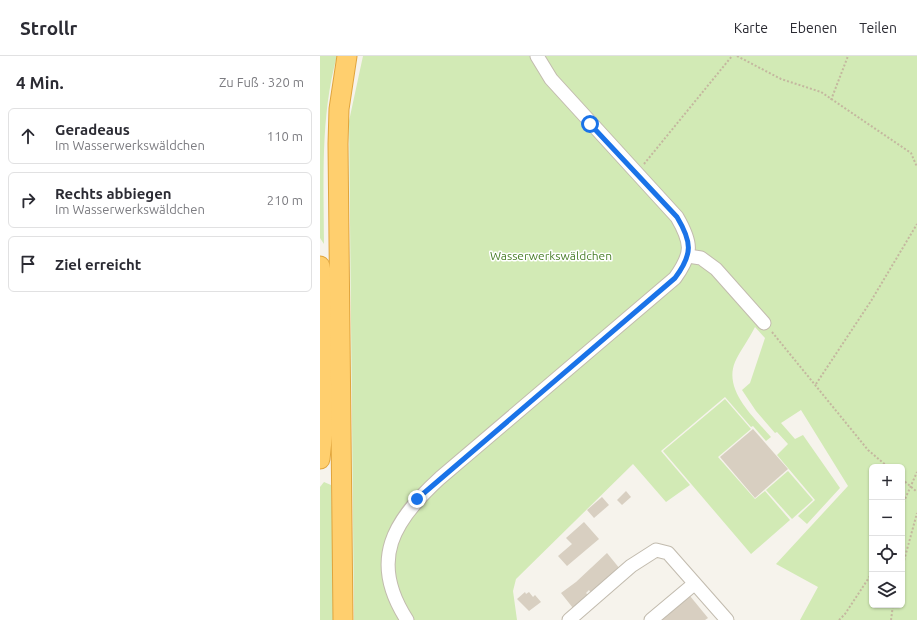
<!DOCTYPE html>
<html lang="de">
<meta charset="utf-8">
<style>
body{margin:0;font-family:Ubuntu,sans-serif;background:#f7f7f7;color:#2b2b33}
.controls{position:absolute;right:12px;bottom:12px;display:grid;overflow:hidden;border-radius:6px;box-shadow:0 1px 3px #0004}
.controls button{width:36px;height:36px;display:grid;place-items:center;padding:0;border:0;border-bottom:1px solid #e1e1e2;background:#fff;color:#2b2b33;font:20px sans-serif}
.stop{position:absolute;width:12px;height:12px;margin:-9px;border:3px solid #1a73e8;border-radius:50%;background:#fff}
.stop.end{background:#1a73e8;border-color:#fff;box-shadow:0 1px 4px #0008}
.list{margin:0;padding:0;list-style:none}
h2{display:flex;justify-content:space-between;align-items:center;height:52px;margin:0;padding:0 16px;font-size:17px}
h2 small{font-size:13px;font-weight:400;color:#7c7c81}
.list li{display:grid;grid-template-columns:26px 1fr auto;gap:12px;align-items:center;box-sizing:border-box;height:56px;margin:0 8px 8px;padding:0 8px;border:1px solid #e1e1e2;border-radius:6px}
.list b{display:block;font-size:15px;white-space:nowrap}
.list p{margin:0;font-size:13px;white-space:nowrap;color:#7c7c81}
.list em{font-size:13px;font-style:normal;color:#7c7c81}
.icon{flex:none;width:22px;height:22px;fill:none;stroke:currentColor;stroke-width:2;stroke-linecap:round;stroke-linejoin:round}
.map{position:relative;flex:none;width:597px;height:564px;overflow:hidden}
header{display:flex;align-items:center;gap:24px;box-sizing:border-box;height:56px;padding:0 20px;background:#fff;border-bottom:1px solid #e1e1e2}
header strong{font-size:19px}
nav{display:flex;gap:22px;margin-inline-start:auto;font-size:14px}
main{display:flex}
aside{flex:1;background:#fff}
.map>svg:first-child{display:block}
.green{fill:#d2eab5;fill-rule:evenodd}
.building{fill:#d8cfc1}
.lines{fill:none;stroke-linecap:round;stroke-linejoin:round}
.minor-casing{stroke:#c2bbae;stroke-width:15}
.highway-casing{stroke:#e0a43c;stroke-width:21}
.path{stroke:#c4b79f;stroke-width:2;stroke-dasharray:2 2;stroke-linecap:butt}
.minor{stroke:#fff;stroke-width:13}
.highway{stroke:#ffcf6e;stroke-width:19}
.route{stroke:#1a73e8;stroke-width:5}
.labels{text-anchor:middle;stroke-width:3;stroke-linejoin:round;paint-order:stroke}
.park-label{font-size:12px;fill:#4a7f2a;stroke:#fff}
</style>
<header>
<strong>Strollr</strong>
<nav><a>Karte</a><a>Ebenen</a><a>Teilen</a></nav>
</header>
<main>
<aside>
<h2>4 Min.<small>Zu Fuß · 320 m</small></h2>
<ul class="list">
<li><svg class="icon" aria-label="ahead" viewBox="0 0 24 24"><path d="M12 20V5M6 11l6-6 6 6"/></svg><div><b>Geradeaus</b><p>Im Wasserwerkswäldchen</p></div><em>110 m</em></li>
<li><svg class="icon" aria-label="right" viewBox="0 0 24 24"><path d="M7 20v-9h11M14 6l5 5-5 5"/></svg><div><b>Rechts abbiegen</b><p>Im Wasserwerkswäldchen</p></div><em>210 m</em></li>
<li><svg class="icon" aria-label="arrive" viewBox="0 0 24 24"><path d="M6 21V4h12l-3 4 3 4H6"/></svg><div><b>Ziel erreicht</b></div></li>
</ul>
</aside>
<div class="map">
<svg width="597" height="564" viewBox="0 0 597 564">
<rect width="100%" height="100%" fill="#f6f3ec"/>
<!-- green -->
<g class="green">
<path d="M0,0h17c-17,61 -13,125 -13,188l-4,-6z"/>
<path d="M43,0h554v564h-117l18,-33 -42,-23 72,-78 -47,-76 -20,13 14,16 8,-4 37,53 -33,36 -9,-8 17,-16 -38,-45 11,-11 -11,-12 -2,1 -19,-22 -14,-21 8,-7 15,-45 -10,-11c-6,12 -15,24 -20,35 -12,29 20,56 36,75l-5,4 -13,-15 -2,1 -26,-30 -64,54 29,34 -24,17 -33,-38 -117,115 -3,12 4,29h-163l-5,-499zM552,411h30v138h-30z"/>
<path d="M405,343l26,30 -33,28 37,42 10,-8 25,29 -39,34 -88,-103z"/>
<path d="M468,415l25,29 -21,19 -26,-29z"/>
<path d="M4,426l7,3 5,135h-16v-133z"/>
</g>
<!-- building -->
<g class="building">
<path d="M433,373l35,40 -33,29 -35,-41z"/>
<path d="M306,435l5,6 -9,8 -5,-5z"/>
<path d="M282,441l7,8 -15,13 -7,-8z"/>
<path d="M264,466l15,17 -32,27 -9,-10 14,-12 -6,-6z"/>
<path d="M287,497l13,16 -29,24 -2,-3 -3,3 2,2 -15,13 -12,-15 15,-11z"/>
<path d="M205,536l1,2 3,-2 4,5 2,-2 6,7 -12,9 -12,-12z"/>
<path d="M370,540l18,22 -3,2h-43z"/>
</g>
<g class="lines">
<!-- minor casing -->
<g class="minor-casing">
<g id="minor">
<path d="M368,200l13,2 15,11 48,54"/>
<path d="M87,564c-39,-60 -13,-100 33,-142l235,-200c18,-25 17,-35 2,-61l-126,-138 -14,-23"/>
<path d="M249,564l62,-54 25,-16 12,3 59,67"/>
<path d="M331,564l43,-36"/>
</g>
</g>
<!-- highway casing -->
<g class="highway-casing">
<g id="highway">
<path d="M0,210l3,18 1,137 -4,38"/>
<path d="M23,564l-5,-476 1,-35 8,-53"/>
</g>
</g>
<!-- path -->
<g class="path">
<path d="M417,0l44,23 40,13 90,61 6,14"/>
<path d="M511,44l17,-44"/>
<path d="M324,108l88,-108"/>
<path d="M452,276l96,118 20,17"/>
<path d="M496,328l55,-83 46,-77"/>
<path d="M582,423l15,13"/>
<path d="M582,450l15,-34"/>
<path d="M582,512l15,-55"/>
<path d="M519,564l6,-6 27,-41"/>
<path d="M571,564l2,-15"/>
</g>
<!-- minor -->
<use href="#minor" class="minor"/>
<!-- highway -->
<use href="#highway" class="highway"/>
</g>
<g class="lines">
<!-- route -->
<path class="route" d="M97,443l258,-221c18,-24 17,-36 2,-61l-87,-93"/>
</g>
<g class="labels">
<!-- park labels -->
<g class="park-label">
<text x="231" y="204">Wasserwerkswäldchen</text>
</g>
</g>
</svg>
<div class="controls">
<button>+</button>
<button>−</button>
<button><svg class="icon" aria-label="locate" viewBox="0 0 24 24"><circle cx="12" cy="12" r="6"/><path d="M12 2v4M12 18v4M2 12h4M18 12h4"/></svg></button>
<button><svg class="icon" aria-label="layers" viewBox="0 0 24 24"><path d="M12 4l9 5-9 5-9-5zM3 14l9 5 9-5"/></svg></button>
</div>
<div class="stop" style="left:270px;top:68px"></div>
<div class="stop end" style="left:97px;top:443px"></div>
</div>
</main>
